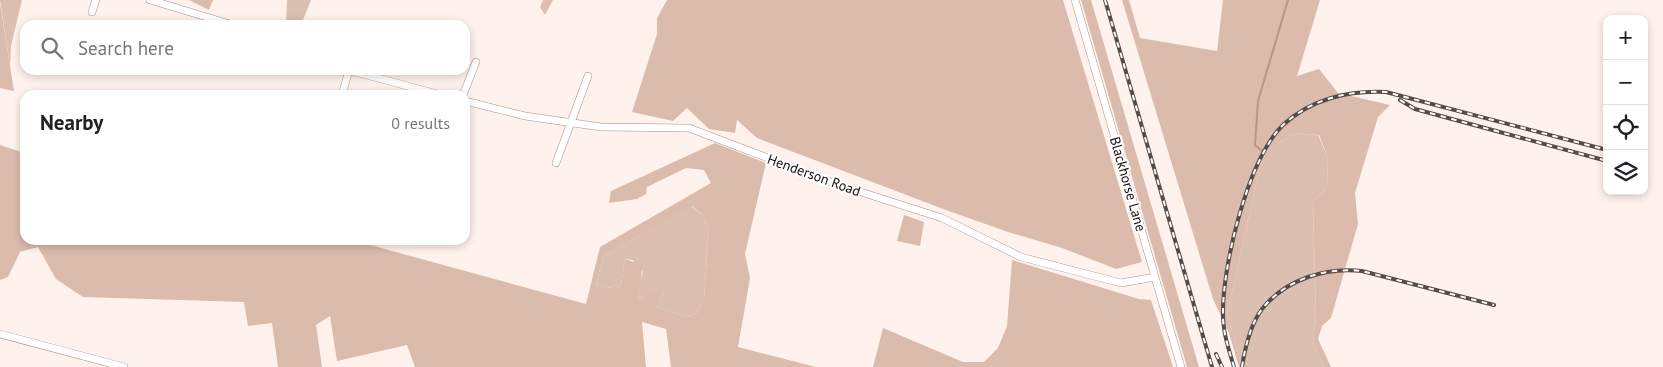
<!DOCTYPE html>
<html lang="en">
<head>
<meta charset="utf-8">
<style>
  body { margin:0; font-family:"PT Sans",sans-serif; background:#f6f6f6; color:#202124 }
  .controls { position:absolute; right:15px; top:15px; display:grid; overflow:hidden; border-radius:10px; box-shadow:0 2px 8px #0003 }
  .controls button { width:45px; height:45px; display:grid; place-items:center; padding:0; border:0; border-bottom:1px solid #e0e0e0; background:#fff; color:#202124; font:25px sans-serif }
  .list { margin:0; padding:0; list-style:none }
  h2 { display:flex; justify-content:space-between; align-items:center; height:65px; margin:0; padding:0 20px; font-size:21px }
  h2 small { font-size:16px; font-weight:400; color:#757577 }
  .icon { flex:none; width:28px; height:28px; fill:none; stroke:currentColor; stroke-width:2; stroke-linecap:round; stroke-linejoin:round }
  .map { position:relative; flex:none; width:1663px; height:367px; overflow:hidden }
  .search { position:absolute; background:#fff; box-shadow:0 2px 8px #0003; left:20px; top:20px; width:450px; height:55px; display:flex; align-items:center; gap:12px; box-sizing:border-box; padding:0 18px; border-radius:15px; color:#757577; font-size:19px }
  .panel { position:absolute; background:#fff; box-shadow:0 2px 8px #0003; left:20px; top:90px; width:450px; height:155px; border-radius:15px }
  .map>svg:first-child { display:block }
  .green { fill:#dbbfb0 }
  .forest { fill:#dabbac; fill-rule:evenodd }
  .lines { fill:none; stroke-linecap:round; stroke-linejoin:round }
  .stream { stroke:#b49788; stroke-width:2 }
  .minor-casing { stroke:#ae9183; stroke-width:8 }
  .minor { stroke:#fff; stroke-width:7 }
  .rail-casing { stroke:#564c47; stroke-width:4 }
  .rail { stroke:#fff; stroke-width:2; stroke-dasharray:5.5; stroke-linecap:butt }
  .labels { text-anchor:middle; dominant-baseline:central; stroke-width:4.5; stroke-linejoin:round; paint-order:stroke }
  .street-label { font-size:14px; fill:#140a06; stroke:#fff }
</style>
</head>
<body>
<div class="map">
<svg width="1663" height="367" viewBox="0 0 1663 367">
  <rect width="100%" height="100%" fill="#fff2ec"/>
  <!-- green -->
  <path class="green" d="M0 0H22L11 46 10 66Z
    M287 0H311L301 25H286Z
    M543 0H553L545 15 540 7Z
    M1294 133 1318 135 1328 158 1327 188 1313 202 1316 316 1313 342 1324 367H1242L1227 314 1263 152Z
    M691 206 702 214 709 228 704 300 697 313 689 317 656 308 662 288 639 300 637 288 643 272 633 260 625 259 621 286 606 288 596 285 603 256Z"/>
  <!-- forest -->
  <path class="forest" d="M189 0H213L209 10Z
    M667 0H1063L1142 262 1116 269 1062 248 1008 232 946 210 757 138 737 120 735 133 709 129 687 108 673 121 632 112 657 34V18Z
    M1081 0H1091L1199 367H1187Z
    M1122 0H1129L1140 38 1217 51 1223 0H1320L1297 76 1319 69 1338 93 1390 105 1378 117 1355 193 1358 224 1331 318 1322 326 1318 339 1331 367H1324L1313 342 1316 316 1313 202 1327 188 1328 158 1319 135 1294 133 1263 152 1227 314 1242 367H1239L1229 333 1213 299Z
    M0 3 14 91 0 88Z
    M715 143 766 163 745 254 750 278 738 347 816 367H671L666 329 642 322 646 367H415L407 345 337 361 330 316 316 325 322 367H278L272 323 248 326 244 302 83 297 56 279 38 247 20 252 8 277 0 280V145L25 153V240H352L586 304 600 247 711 183 704 170 686 168 647 187 646 194 637 199 609 203 611 191ZM692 206 702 214 709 228 704 300 697 313 689 317 656 308 663 287 639 300C636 285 644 278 641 264L625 259 621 286 606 288 596 285 603 256Z
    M904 215 924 222 920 246 897 241Z
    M1012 260 1139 299 1151 300 1173 367H873L883 328 963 362H984L998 348 1007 326Z"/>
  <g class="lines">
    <!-- stream -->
    <path class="stream" d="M1263 152 1255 145 1258 101 1288 0"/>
    <!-- minor casing -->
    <g class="minor-casing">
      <path id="minor" d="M150 0 233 25
        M1075 0 1181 367
        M92 12 96 0
        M348 70 441 95
        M342 95 349 70
        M463 95 476 62
        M465 101 525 116 601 127 689 128 836 184 942 218 1021 257 1121 283 1155 277
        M556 163 588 76
        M0 334 124 367"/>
    </g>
    <!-- minor -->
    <use href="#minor" class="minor"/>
    <!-- rail casing -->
    <g class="rail-casing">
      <path id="rail" d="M1105 0 1212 367
        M1400 100 1415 109 1607 161
        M1216 354 1222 367
        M1234 367C1229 350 1223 333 1223 315 1222 266 1248 159 1283 125 1311 99 1349 90 1386 92L1607 150
        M1242 367C1245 348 1250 325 1262 309 1286 279 1326 267 1362 271L1494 305"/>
    </g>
    <!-- rail -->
    <use href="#rail" class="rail"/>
  </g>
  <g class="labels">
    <!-- street labels -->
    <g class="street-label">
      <text transform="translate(814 175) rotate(20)">Henderson Road</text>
      <text transform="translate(1128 184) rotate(74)">Blackhorse Lane</text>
    </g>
  </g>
</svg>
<div class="controls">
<button>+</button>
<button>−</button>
<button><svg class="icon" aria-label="locate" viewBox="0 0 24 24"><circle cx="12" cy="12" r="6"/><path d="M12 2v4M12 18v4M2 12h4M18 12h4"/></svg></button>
<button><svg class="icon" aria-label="layers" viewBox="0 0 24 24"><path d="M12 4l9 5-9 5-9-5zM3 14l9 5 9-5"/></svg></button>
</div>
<div class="search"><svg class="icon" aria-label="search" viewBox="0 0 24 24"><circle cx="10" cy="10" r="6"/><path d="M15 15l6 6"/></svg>Search here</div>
<section class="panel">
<h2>Nearby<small>0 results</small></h2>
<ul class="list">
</ul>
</section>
</div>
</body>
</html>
